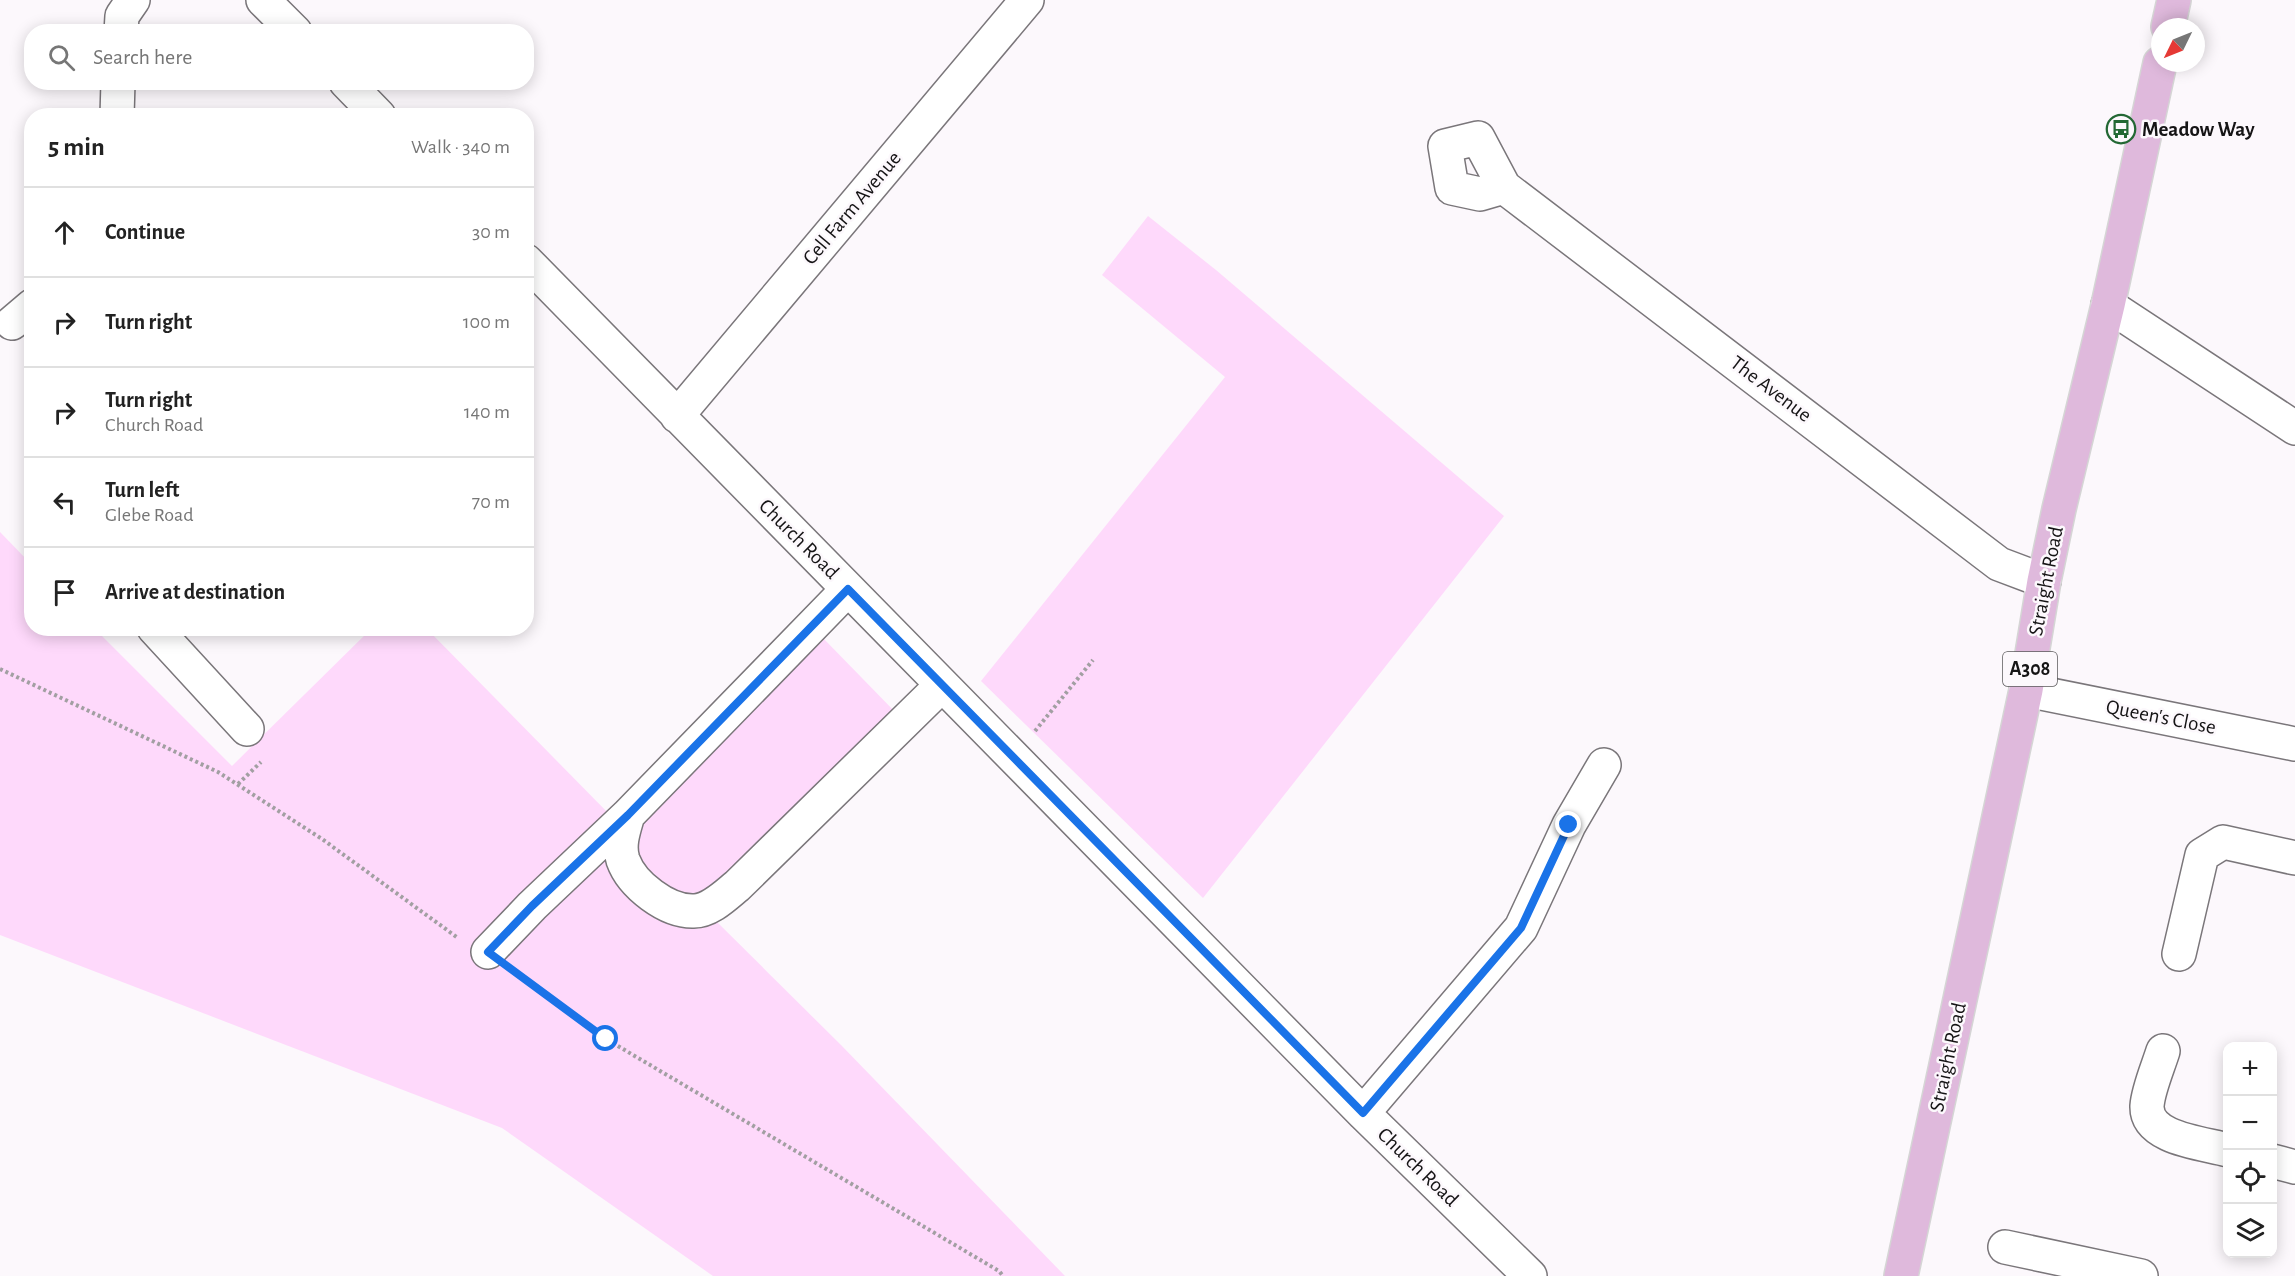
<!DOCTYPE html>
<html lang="en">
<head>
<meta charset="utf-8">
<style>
  body { margin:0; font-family:"Alegreya Sans",sans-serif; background:#f2f2f2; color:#222 }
  .controls { position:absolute; right:18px; bottom:18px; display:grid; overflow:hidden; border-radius:12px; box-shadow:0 3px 15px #0003 }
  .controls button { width:54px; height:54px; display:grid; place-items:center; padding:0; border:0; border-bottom:2px solid #e0e0e0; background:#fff; color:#222; font:30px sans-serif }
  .compass { position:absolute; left:2151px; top:18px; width:54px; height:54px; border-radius:50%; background:#fff; box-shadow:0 3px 15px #0003; rotate:227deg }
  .stop { position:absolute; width:18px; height:18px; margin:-14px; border:4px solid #1a73e8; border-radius:50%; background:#fff }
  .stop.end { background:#1a73e8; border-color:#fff; box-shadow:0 2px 6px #0008 }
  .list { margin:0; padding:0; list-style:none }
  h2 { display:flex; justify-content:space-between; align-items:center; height:78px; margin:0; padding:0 24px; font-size:26px }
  h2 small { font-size:20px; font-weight:400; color:#767676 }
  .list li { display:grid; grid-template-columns:39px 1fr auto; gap:18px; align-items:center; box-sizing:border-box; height:90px; padding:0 24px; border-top:2px solid #e0e0e0 }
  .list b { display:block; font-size:22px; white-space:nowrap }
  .list p { margin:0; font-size:20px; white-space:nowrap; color:#767676 }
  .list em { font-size:20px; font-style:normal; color:#767676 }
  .icon { flex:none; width:33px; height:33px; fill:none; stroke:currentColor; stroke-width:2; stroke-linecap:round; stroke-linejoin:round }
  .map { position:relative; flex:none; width:2295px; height:1276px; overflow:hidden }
  .search { position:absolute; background:#fff; box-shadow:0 3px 15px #0003; left:24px; top:24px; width:510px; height:66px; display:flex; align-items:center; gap:15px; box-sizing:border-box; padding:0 21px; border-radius:24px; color:#767676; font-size:22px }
  .panel { position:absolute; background:#fff; box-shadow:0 3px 15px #0003; left:24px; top:108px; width:510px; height:528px; border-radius:24px }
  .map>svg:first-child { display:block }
  .green { fill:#fed9fb }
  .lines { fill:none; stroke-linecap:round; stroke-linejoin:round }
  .minor-casing { stroke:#7a767a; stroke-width:36 }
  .major-casing { stroke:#d5d5d5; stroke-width:36 }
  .path { stroke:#a29fa2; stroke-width:4; stroke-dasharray:3 3; stroke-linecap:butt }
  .minor { stroke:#fff; stroke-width:33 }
  .major { stroke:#dfb9dc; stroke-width:33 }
  .route { stroke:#1a73e8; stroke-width:8 }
  .labels { text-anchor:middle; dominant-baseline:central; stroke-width:5; stroke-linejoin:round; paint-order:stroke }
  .shield { fill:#fcf8fc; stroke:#5a585a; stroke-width:1.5 }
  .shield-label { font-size:20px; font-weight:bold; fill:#151415 }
  .poi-label { font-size:21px; font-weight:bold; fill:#151415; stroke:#fcf8fc; text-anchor:start }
  .street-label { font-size:21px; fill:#151415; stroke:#fcf8fc }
</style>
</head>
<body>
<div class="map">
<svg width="2295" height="1276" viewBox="0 0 2295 1276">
  <rect width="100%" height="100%" fill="#fcf8fc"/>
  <!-- green -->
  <path class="green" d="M1148 216 1216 270 1504 516 1203 898 981 681 1225 377 1102 275Z
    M0 532 31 564 32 628 95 629 232 766 371 629H427L615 820 647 900 698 929 717 922 841 1045 1065 1276H713L502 1128 0 935Z
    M823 638 900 717 723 894 674 900 630 853 639 818Z"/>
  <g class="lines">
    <!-- minor casing -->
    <g class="minor-casing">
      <path id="minor" d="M263 0 295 32
        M121 32 122 16 133 0
        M346 82 379 116
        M117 116 118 82
        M1504 187 1480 194 1452 188 1445 146 1478 138 1504 187 1999 564 2044 581
        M526 261 1363 1113 1530 1276
        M2108 305 2295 428
        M12 323 32 306
        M677 416 1027 0
        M848 589 628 815C624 829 618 845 623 860 632 885 667 912 694 911 710 911 726 895 737 886L942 685
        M154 628 247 729
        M2026 690 2295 744
        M488 952 532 906 628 815
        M2179 954 2202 855 2223 842 2295 858
        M2163 1051C2158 1067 2148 1090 2147 1106 2146 1139 2203 1143 2228 1150
        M1363 1113 1521 928 1569 825 1604 765
        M2272 1161 2295 1167
        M2005 1247 2141 1276"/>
    </g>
    <!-- major casing -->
    <g class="major-casing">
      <path id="major" d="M2168 27 2174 0
        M1901 1276 2026 690 2044 581 2059 509 2108 305 2160 63"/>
    </g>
    <!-- path -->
    <path class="path" d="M0 669 218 772 322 839 458 938
      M1035 731 1093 660
      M238 784 261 762
      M516 972 606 1039 999 1271 1003 1276"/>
    <!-- minor -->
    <use href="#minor" class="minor"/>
    <!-- major -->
    <use href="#major" class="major"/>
  </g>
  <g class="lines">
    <!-- route -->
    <path class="route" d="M606 1039 488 952 532 906 628 815 848 589 1363 1113 1521 928 1569 825"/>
  </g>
  <!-- icons -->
  <defs>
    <g id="bus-ring" transform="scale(1.5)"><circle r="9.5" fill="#fcf8fc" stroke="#236834" stroke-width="1.5"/><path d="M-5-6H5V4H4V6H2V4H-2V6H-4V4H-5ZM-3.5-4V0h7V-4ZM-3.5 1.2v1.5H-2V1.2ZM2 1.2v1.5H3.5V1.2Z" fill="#236834"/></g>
  </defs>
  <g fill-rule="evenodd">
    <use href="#bus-ring" x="2121" y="129"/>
  </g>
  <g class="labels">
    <!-- shield labels -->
    <rect class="shield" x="2003" y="652" width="54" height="34" rx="4.5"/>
    <g class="shield-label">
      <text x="2030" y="669">A308</text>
    </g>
    <!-- poi labels -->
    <g class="poi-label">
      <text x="2142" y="129">Meadow Way</text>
    </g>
    <!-- street labels -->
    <g class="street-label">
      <text transform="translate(852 208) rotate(-50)">Cell Farm Avenue</text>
      <text transform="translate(1771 389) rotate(37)">The Avenue</text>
      <text transform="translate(799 539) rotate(45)">Church Road</text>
      <text transform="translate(2046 581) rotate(-79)">Straight Road</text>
      <text transform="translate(2161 717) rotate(11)">Queen's Close</text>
      <text transform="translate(1948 1057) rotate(-78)">Straight Road</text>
      <text transform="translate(1418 1167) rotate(44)">Church Road</text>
    </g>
  </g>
</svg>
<div class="controls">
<button>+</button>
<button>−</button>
<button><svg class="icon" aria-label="locate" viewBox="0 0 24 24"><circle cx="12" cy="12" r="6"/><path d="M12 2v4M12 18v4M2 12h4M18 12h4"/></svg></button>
<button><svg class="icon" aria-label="layers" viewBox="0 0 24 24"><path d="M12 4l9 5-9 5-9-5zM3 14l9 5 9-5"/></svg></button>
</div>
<svg class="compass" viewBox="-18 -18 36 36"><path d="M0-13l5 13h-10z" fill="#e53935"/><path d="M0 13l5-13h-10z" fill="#767676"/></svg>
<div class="stop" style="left:606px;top:1039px"></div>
<div class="stop end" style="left:1569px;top:825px"></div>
<div class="search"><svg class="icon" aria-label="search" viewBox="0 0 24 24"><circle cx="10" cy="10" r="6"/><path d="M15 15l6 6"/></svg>Search here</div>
<section class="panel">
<h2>5 min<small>Walk · 340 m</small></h2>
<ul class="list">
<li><svg class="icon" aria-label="ahead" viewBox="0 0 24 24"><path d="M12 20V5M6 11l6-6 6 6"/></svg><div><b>Continue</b></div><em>30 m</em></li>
<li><svg class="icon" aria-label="right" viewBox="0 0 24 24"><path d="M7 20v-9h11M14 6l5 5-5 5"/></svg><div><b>Turn right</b></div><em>100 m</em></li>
<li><svg class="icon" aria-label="right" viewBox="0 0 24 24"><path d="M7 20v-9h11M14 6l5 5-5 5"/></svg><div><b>Turn right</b><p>Church Road</p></div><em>140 m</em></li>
<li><svg class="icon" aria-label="left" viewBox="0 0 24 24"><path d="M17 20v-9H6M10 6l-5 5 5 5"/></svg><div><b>Turn left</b><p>Glebe Road</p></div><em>70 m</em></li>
<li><svg class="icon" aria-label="arrive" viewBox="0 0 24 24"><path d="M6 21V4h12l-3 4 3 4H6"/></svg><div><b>Arrive at destination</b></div></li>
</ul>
</section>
</div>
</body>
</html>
